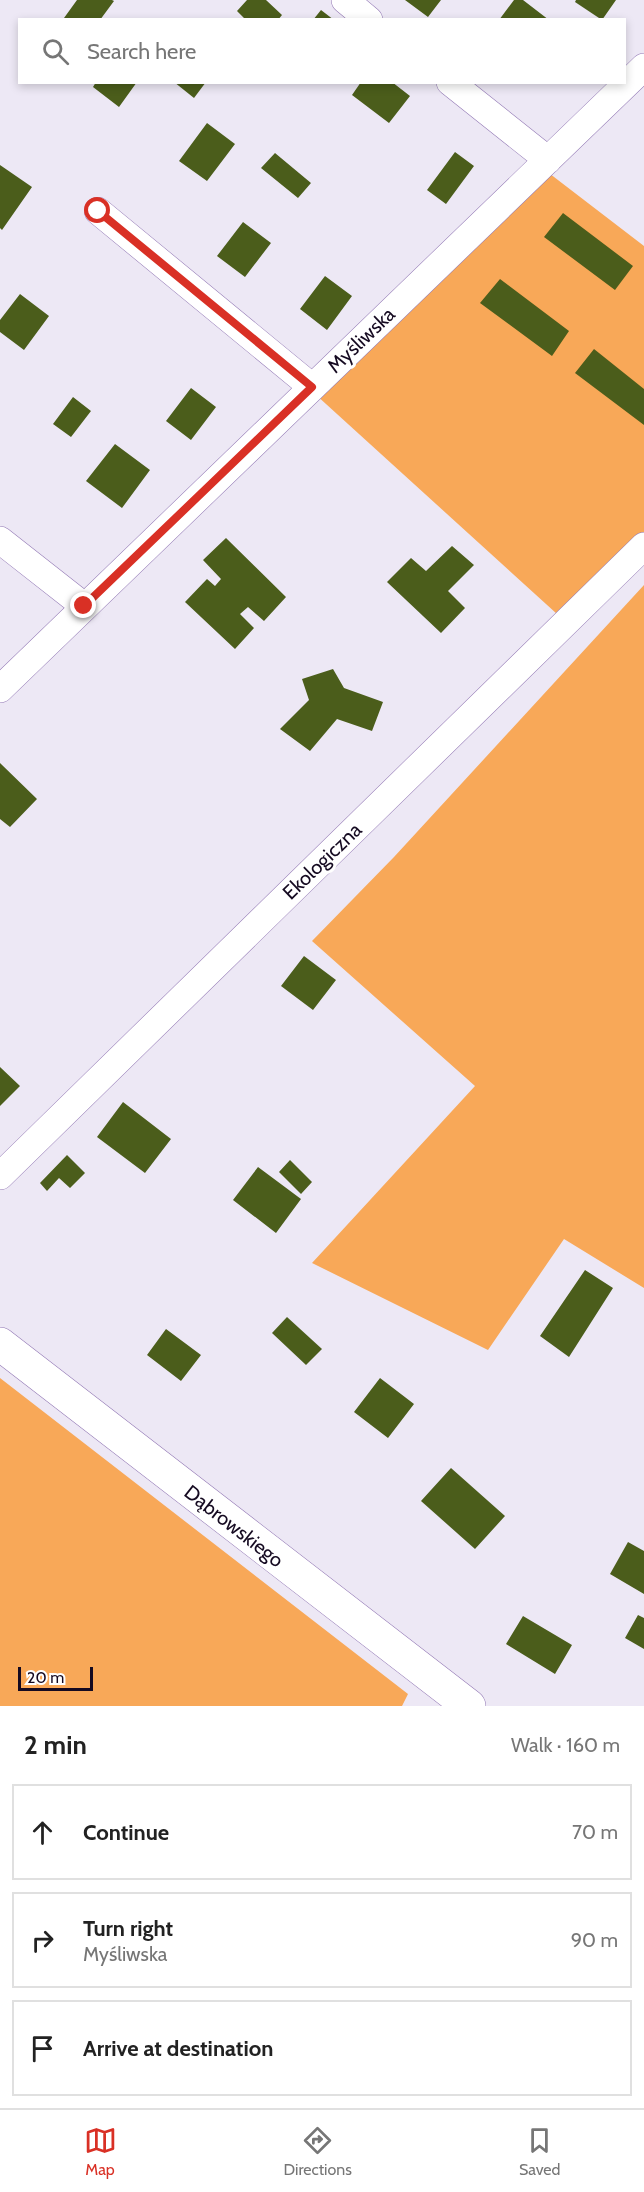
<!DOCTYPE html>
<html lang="en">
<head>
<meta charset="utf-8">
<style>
  body { margin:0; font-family:Cabin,sans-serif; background:#f2f2f2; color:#222 }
  .scale { position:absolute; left:18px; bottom:15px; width:75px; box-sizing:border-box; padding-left:6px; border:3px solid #150a21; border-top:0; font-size:16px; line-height:21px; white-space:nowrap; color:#150a21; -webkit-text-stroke:4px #fff; paint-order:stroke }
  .stop { position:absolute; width:18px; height:18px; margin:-14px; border:4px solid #d93025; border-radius:50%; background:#fff }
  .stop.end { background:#d93025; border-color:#fff; box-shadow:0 2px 6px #0008 }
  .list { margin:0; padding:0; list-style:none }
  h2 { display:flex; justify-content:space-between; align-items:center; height:78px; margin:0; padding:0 24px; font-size:26px }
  h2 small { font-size:20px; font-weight:400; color:#767676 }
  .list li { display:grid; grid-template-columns:39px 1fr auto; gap:18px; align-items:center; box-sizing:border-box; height:96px; margin:0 12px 12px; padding:0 12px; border:2px solid #e0e0e0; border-radius:0px }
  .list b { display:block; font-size:22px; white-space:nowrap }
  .list p { margin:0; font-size:20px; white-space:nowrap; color:#767676 }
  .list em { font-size:20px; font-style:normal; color:#767676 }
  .icon { flex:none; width:33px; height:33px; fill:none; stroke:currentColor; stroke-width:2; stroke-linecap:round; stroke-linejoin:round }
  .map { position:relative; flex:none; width:644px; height:1706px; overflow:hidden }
  .search { position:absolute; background:#fff; box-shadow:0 3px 9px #0003; left:18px; right:18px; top:18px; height:66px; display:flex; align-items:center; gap:15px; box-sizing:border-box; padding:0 21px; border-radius:0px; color:#767676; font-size:22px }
  .sheet { height:402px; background:#fff }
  nav { display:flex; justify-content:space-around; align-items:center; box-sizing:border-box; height:84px; border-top:2px solid #e0e0e0; background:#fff; font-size:16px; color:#767676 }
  nav a { display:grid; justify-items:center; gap:3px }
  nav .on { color:#d93025 }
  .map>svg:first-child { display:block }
  .forest { fill:#f8a858 }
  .building { fill:#4b5d1b }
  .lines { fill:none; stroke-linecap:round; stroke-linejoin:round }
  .minor-casing { stroke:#9379b5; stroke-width:28 }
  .tertiary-casing { stroke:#9379b5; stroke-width:34 }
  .minor { stroke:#fff; stroke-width:27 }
  .tertiary { stroke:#fff; stroke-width:33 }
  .route { stroke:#d93025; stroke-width:8 }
  .labels { text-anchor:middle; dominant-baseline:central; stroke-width:6; stroke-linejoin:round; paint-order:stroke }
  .street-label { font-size:20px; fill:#150a21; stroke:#fff }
</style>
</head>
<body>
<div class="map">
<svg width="644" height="1706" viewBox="0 0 644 1706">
  <rect width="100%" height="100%" fill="#ede8f5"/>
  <!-- forest -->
  <path class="forest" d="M541 167 644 246V535L557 614 315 394Z
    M644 585V1288L564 1239 488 1350 312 1263 475 1086 312 941 394 857Z
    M0 1378 408 1694 402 1706H0Z"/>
  <!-- building -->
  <path class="building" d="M77 0H112L114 1 100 20H65L64 18Z
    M247 0H266L282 15 278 20H246L237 11Z
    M405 0H441L428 17Z
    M514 0H523L549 20H499Z
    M576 0H616L602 20 575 2Z
    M321 10 334 20H313Z
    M96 82H137L119 107 93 87Z
    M174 82H206L194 98Z
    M361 82H392L410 96 389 123 352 95Z
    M207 123 235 144 207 181 179 161Z
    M455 152 474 166 446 204 427 190Z
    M275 153 311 183 298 198 261 168Z
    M0 165 32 187 2 230 0 228Z
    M563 213 633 266 615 290 544 237Z
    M243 222 271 243 245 277 217 256Z
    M325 276 352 296 327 330 300 309Z
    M500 279 569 331 552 356 480 303Z
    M20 294 49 316 24 350 0 332V320Z
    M594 349 644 389V425L575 373Z
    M191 388 216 407 191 440 166 421Z
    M73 397 91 411 71 437 53 424Z
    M115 444 150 470 122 508 86 481Z
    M226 538 286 597 264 621 248 607 240 614 254 628 235 649 185 602 207 579 215 586 221 579 203 560Z
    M452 546 474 565 448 591 465 608 441 633 387 582 411 558 426 571Z
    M333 669 344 688 383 702 372 731 337 719 310 751 280 729 309 700 302 679Z
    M0 763 37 799 10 827 0 819Z
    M304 956 336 980 313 1010 281 986Z
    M0 1067 20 1086 0 1106Z
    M123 1102 171 1139 145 1173 97 1137Z
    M67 1155 85 1173 70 1188 59 1178 47 1191 40 1183Z
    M290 1160 312 1182 301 1194 279 1172Z
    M258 1167 301 1199 276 1233 233 1200Z
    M585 1270 613 1288 569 1357 540 1336Z
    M287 1317 322 1349 306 1365 272 1333Z
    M166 1329 201 1355 181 1381 147 1355Z
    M380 1378 414 1404 388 1438 354 1412Z
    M451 1468 505 1516 475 1549 421 1501Z
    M628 1542 644 1551V1594L610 1574Z
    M638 1615 644 1618V1649L625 1638Z
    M523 1616 572 1645 555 1674 506 1644Z"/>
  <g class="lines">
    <!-- minor casing -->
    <g class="minor-casing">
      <path id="minor" d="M345 0 369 20
        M450 82 548 160
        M98 211 312 387
        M0 540 84 606
        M0 689 644 67
        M0 1176 644 546"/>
    </g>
    <!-- tertiary casing -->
    <g class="tertiary-casing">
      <path id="tertiary" d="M0 1344 469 1706"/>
    </g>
    <!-- minor -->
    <use href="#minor" class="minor"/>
    <!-- tertiary -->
    <use href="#tertiary" class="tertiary"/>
  </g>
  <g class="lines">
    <!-- route -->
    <path class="route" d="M84 606 312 387 98 211"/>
  </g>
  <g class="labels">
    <!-- street labels -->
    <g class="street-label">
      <text transform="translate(361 340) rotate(-44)">Myśliwska</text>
      <text transform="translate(322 861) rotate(-44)">Ekologiczna</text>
      <text transform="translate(234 1526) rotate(38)">Dąbrowskiego</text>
    </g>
  </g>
</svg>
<div class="scale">20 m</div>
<div class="stop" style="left:98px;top:211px"></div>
<div class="stop end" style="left:84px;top:606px"></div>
<div class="search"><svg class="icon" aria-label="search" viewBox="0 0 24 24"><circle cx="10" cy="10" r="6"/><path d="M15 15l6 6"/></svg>Search here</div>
</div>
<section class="sheet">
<h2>2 min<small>Walk · 160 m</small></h2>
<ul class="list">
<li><svg class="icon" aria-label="ahead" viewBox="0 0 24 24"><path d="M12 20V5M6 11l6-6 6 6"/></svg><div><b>Continue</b></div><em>70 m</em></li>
<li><svg class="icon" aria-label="right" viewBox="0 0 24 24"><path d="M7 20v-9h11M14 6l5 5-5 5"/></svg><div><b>Turn right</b><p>Myśliwska</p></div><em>90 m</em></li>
<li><svg class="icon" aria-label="arrive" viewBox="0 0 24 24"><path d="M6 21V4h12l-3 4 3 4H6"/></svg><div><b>Arrive at destination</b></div></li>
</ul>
</section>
<nav>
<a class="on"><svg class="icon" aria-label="map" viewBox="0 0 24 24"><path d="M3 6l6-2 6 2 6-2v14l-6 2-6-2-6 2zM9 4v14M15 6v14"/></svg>Map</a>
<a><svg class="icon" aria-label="directions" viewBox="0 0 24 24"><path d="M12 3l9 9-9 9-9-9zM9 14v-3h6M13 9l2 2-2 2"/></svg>Directions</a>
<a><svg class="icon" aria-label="saved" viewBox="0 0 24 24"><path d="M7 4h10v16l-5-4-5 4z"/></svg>Saved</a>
</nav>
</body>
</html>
